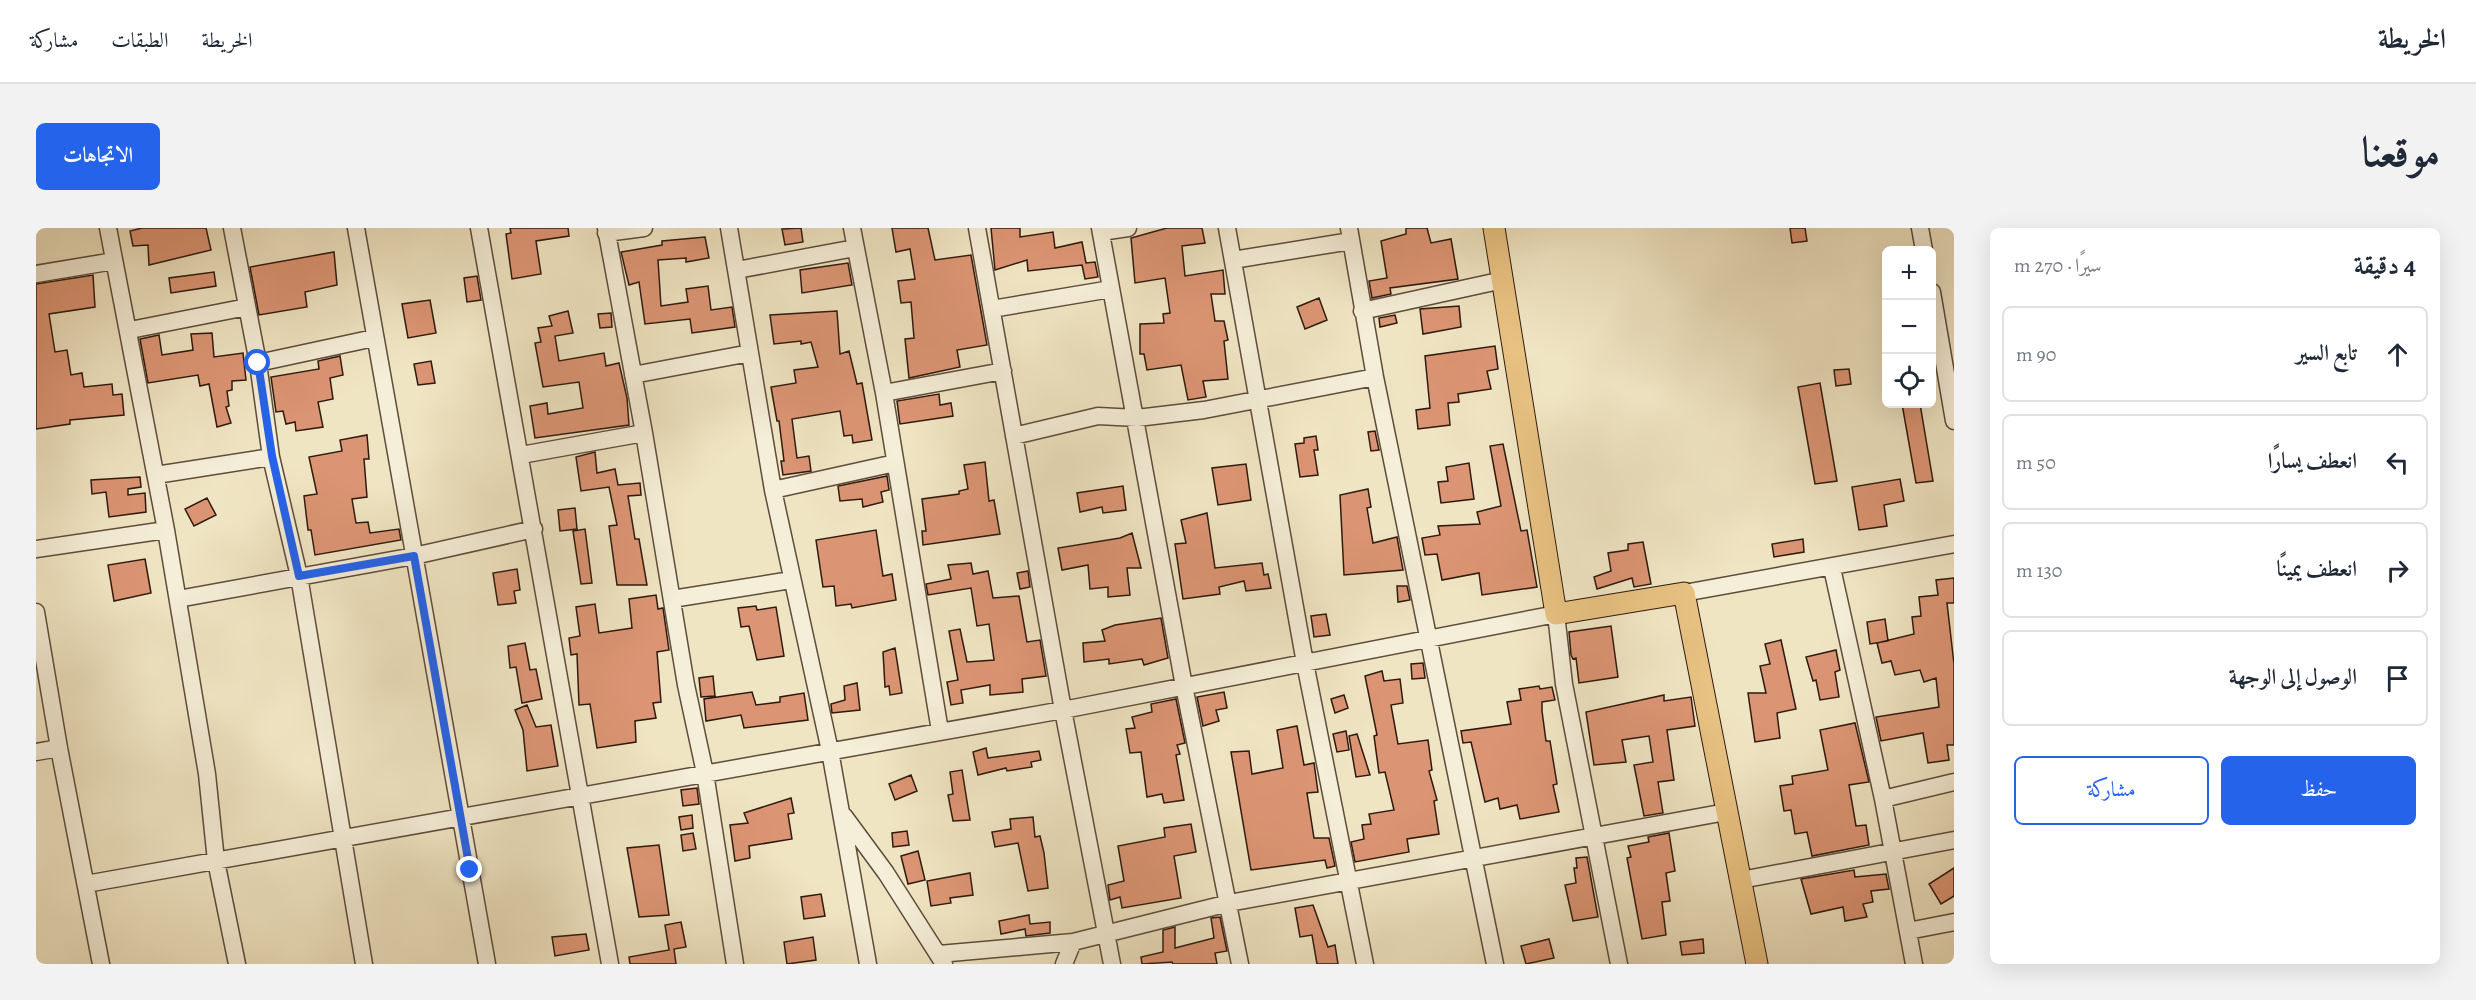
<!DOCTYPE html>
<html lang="ar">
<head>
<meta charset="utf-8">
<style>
  body { margin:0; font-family:Alegreya,Amiri,serif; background:#f2f2f3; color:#1f2937; direction:rtl }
  .controls { position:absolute; right:18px; top:18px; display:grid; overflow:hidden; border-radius:9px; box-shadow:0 6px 24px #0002 }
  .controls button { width:54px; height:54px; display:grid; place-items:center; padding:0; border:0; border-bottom:2px solid #e0e1e3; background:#fff; color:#1f2937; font:30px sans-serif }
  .stop { position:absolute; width:18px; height:18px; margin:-14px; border:4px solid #2563eb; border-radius:50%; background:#fff }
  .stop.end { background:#2563eb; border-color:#fff; box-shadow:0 2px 6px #0008 }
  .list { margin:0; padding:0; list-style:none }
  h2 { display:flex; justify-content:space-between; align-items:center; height:78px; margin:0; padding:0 24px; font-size:26px }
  h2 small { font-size:20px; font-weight:400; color:#747a83 }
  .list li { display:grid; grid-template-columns:39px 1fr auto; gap:18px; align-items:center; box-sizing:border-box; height:96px; margin:0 12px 12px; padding:0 12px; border:2px solid #e0e1e3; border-radius:9px }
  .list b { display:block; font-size:22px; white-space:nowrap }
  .list em { font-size:20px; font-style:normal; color:#747a83 }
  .actions { display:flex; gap:12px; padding:18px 24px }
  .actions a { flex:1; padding:14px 0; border:2px solid #2563eb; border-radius:9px; text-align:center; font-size:21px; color:#2563eb }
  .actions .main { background:#2563eb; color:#fff }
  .icon { flex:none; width:33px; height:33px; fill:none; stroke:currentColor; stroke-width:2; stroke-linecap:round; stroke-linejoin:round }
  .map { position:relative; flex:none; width:1918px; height:736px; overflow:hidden; direction:ltr; border-radius:9px }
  header { display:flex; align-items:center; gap:36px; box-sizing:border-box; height:84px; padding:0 30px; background:#fff; border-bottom:2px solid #e0e1e3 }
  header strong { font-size:28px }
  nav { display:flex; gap:33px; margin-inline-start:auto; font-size:21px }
  .intro { display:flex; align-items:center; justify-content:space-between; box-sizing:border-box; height:144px; padding:0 36px }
  h1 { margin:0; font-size:42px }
  .button { padding:15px 27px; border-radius:9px; background:#2563eb; color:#fff; font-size:21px; font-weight:700 }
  main { display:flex; gap:36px; padding:0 36px }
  aside { flex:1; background:#fff; border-radius:9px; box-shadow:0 6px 24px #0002 }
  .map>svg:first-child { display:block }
  .building { fill:#dc9574; stroke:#2e190e; stroke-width:1.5 }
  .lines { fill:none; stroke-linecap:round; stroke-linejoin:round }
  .minor-casing { stroke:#5e4c3b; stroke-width:19 }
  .major-casing { stroke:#2e190e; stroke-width:23 }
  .minor { stroke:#f5eed8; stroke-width:16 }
  .major { stroke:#e8c282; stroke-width:21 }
  .route { stroke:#2563eb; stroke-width:8 }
</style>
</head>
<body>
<header>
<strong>الخريطة</strong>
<nav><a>الخريطة</a><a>الطبقات</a><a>مشاركة</a></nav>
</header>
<div class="intro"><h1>موقعنا</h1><a class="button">الاتجاهات</a></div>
<main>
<aside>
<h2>4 دقيقة<small>سيرًا · 270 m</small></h2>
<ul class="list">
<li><svg class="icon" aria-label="ahead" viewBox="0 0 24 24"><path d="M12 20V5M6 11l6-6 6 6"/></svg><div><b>تابع السير</b></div><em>90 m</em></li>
<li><svg class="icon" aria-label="left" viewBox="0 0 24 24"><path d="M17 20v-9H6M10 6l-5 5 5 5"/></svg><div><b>انعطف يسارًا</b></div><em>50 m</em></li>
<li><svg class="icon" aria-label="right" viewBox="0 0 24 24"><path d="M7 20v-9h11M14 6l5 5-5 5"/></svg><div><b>انعطف يمينًا</b></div><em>130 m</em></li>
<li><svg class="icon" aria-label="arrive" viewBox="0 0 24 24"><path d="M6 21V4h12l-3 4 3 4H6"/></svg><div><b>الوصول إلى الوجهة</b></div></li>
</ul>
<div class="actions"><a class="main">حفظ</a><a>مشاركة</a></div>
</aside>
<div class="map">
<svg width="1918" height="736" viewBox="0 0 1918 736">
  <rect width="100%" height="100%" fill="#f0e5c3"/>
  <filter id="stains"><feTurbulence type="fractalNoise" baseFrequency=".00333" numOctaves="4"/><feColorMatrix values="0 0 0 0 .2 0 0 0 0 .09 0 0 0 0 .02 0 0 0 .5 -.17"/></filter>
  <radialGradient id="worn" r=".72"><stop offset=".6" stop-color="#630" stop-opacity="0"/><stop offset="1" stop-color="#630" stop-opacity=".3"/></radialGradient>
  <!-- building -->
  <path class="building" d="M106 0H170L175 22 113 37 112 17 97 18 94 3Z
    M474 0H532L533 8 500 13 505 46 476 51 470 6 475 5Z
    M765 0 767 14 749 17 746 1Z
    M856 0H892L899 32 935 27 951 117 921 122 924 139 873 150 869 111 878 110 875 74 865 75 862 53 879 51 874 21 860 24Z
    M955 0H984V9L1017 4 1019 20 1046 14 1050 35 1059 34 1062 49 1049 51 1046 37 992 43 991 32 959 42Z
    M1131 0H1166L1169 15 1146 18 1149 48 1187 42 1189 66H1175L1179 93H1188L1192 112 1188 113 1192 151 1167 153 1170 169 1152 172 1145 137 1111 142 1108 126H1104V96L1128 95 1127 86 1134 85 1129 50 1099 55 1095 10Z
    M1370 0H1391L1395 15 1415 11 1422 51 1354 60 1355 66 1336 70 1333 53 1351 50 1345 13 1370 6Z
    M1754 0H1769L1771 13 1756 15Z
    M669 9 673 30 650 34V30L622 32 625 78 652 74 650 61 672 58 675 82 696 79 699 99 656 105 654 91 609 96 603 54 593 57 585 24 626 17V13Z
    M298 24 301 57 269 64 271 79 223 87 214 39Z
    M812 35 816 57 766 65 764 42Z
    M178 44 180 58 135 65 133 50Z
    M57 47 59 79 13 86 19 124 31 122 35 147 46 145 48 159 76 156 77 167 86 166 88 187 34 192V196L0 201V56Z
    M441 48 445 72 431 74 428 50Z
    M1283 70 1291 92 1269 101 1261 79Z
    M394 72 400 105 372 110 366 76Z
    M1423 78 1425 99 1387 106 1384 81Z
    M532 83 537 105 519 108 523 133 568 125 570 138 583 135 591 170 593 197 499 210 494 178 511 175 512 186 547 180 543 154 507 159 499 115 505 114 502 100 516 98 513 88Z
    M801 83 804 126 813 123 821 156 826 155 836 212 817 215 816 207 808 208 804 183 756 191 761 230 773 228 775 243 747 247 745 233H748L743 193H741L735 159 760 155 758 142 782 139 775 114 765 116V113L738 116 734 87Z
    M575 85 576 99 564 100 562 86Z
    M1359 87 1361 95 1344 99 1343 90Z
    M176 105 178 129 207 125 210 152 196 153V162L191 163 193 178 190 179 195 195 181 199 173 156 164 158 162 147 112 155 104 111 123 107 126 127 157 122 155 106Z
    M1459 118 1462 141 1451 143 1455 161 1422 166 1423 174 1412 175 1414 197 1382 201 1380 182 1394 180 1389 128Z
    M304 128 307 147 294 150 297 171 282 174 287 199 260 203 259 194 250 196 247 183 240 184 235 149 283 141 282 133Z
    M395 133 399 155 382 157 378 136Z
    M1813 141 1815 156 1800 158 1798 142Z
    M1784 155 1801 253 1779 256 1762 159Z
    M903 166 904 177 915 175 917 188 864 196 861 173Z
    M1866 176H1884L1897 253 1880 255Z
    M1339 203 1343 222 1335 223 1332 204Z
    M331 207 333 231H328L331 269 316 271 320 295 332 294 334 305 363 301 365 312 279 327 275 302H272L268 268 281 266 273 229 306 223 304 212Z
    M1280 208 1282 222H1278L1282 247 1264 249 1259 216 1268 215V210Z
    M1467 216 1485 303 1491 302 1501 359 1446 367 1443 345 1406 352 1401 326 1389 327 1386 310 1404 307 1402 298 1444 296 1441 284 1465 278 1454 218Z
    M559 224 561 245 579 241 582 257 604 255 605 267 592 268 599 311H603L611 357H581L573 298 581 297 573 259 545 263 540 229Z
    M949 234 953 273 958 272 964 306 887 317 886 303H890L886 271 923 266V263L932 261 928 237Z
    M1433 235 1438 271 1405 275 1402 254 1412 253 1410 239Z
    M1210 236 1215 272 1182 277 1176 240Z
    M851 248 853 262 845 264 847 274 827 279 826 271 804 273 802 258Z
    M104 249 105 259 92 261V267L109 265 110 284 73 289 70 264 56 266 55 252Z
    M1864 251 1868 273 1848 277 1851 298 1823 302 1816 259Z
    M1087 258 1090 282 1067 285 1066 279 1044 284 1041 265Z
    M1332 261 1335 279 1331 280 1337 315 1361 309 1367 342 1308 347 1304 267Z
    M171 270 180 287 158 298 149 281Z
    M539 280 541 301 524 303 522 282Z
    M1171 285 1179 340 1226 335 1228 347 1232 346 1235 360 1210 363 1208 353 1183 359 1184 366 1147 371 1139 316 1150 315 1145 292Z
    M549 301 556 355 545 356 537 303Z
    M840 302 847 348 856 346 860 372 816 380 815 376 800 378 798 358 787 359 780 312Z
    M1096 305 1105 340H1091L1094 367 1072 369V359L1054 361 1052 337 1026 342 1022 320 1084 310Z
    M1767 311 1768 324 1738 329 1736 316Z
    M1607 314 1615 356 1598 359 1596 350 1561 361 1558 349 1575 343 1572 325 1592 322V316Z
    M109 331 115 365 78 373 72 337Z
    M935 335 937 346 952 343 957 370 983 368 991 414 1004 412 1010 448 986 451 987 464 954 467V457L925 462 927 475 915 477 911 454 922 452 913 403 924 401 931 434 958 432 953 396 941 398 935 360 892 367 890 356 915 351 912 337Z
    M481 341 484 362 478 363 480 375 462 377 457 345Z
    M992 343 994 359 984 361 981 345Z
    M1918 350V375H1911L1918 436V517H1911L1913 532 1892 535 1887 505 1845 513 1840 489 1903 479 1900 450 1888 454 1884 442 1859 447 1855 433 1846 435 1841 415 1878 406 1876 389 1885 388 1883 369 1902 367 1900 352Z
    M1361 358H1371L1374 372 1362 374Z
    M620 367 622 381 627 380 633 422 621 424 625 474 617 475 620 490 599 493 600 514 561 520 554 476 543 477 541 426 535 427 533 410 544 408 540 379 559 376 563 405 596 400 593 371Z
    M720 378 721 382 740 379 748 428 721 432 713 398 705 399 702 380Z
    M1290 386 1294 407 1278 409 1275 388Z
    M1125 390 1132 430 1108 437 1106 431 1073 436V431L1048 434 1047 415 1069 413 1066 402 1079 397Z
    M1849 391 1852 413 1834 416 1831 394Z
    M1575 398 1582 449 1543 455 1540 430 1537 431 1535 427 1533 404Z
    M1745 412 1760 481 1741 485 1744 510 1719 514 1712 465H1730L1724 438 1734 436 1729 416Z
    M489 415 494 442 500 441 506 471 486 475 480 439 474 440 472 418Z
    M859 420 866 465 854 467 853 458 849 459 847 424Z
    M1800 422 1804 442 1799 444 1803 469 1784 472 1780 452 1777 453 1770 429Z
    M1387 435 1389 450 1376 451 1375 436Z
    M1346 443 1348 453 1364 451 1367 475 1355 477 1362 516 1392 512 1396 542 1393 543 1401 572 1398 573 1403 606 1371 611 1373 624 1319 634 1315 614 1328 611 1326 597 1335 596 1333 586 1358 582 1349 544 1343 545 1338 508 1341 507 1329 448Z
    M677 448 679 468 665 469 663 450Z
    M821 455 824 482 796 485 795 476 809 472 808 458Z
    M1503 458 1504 461 1516 459 1519 472 1506 474V483L1510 513H1514L1521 556 1517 557 1523 584 1484 591 1481 577 1464 581 1462 570 1449 574 1435 514 1427 515 1425 503 1475 496 1471 474 1485 472 1483 461Z
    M716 464 720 477 744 474V469L768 465 772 492 708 500 705 487 670 493 668 471Z
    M1188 464 1191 480 1180 482 1183 493 1167 498 1161 469Z
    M1308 467 1312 480 1299 485 1295 471Z
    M1628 467V473L1655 469 1659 498 1631 502 1638 552 1622 554 1627 585 1608 588 1598 537 1617 534 1613 508 1586 512 1590 534 1558 537 1550 484Z
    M1140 471 1149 515 1141 517 1144 526 1140 527 1148 572 1128 575 1126 566 1111 569 1105 524 1094 525 1090 501 1099 500 1096 489 1116 484 1115 476Z
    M491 477 500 499 515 497 522 538 491 543 487 502 479 482Z
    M1819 495 1833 554 1813 557 1820 598 1830 597 1833 617 1776 628 1771 604 1759 606 1755 582 1748 583 1744 558 1757 556 1756 548 1792 542 1784 502Z
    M1261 498 1268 537 1278 535 1282 564 1271 565 1278 610H1293L1299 638 1291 640 1289 632 1215 642 1195 524 1213 523 1216 546 1247 540 1241 502Z
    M1310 503 1313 522 1301 524 1297 506Z
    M1321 506 1334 547 1320 549 1313 508Z
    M950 520 952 530 1003 523 1005 532 995 534 996 539 971 543 970 540 942 547 937 524Z
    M926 542 934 592 917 593 912 567 917 566 914 544Z
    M875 547 881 563 859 572 853 556Z
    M661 560 663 576 647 578 645 562Z
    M755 570 758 585 752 586 756 611 713 618 714 630 699 633 694 597 712 595 708 585Z
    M656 587 657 600 645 602 643 589Z
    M997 589 999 609 1004 608 1008 625 1012 660 992 663 982 615 959 619 956 604 975 601 974 591Z
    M1155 596 1160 624 1138 628 1145 670 1086 680 1084 669 1074 672 1072 657 1088 653 1082 618 1129 609 1128 600Z
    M871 603 873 617 857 619 856 605Z
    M657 605 660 621 647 623 645 607Z
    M1633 605 1639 643 1630 645 1634 673 1626 674 1630 707 1606 711 1591 630 1595 629 1592 618 1613 614 1612 609Z
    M623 617 633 687 603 689 591 620Z
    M882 623 889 652 872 656 865 628Z
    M1551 629 1562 689 1537 693 1529 657 1540 655 1538 640H1541L1540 630Z
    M1918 640V668L1905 676 1893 656Z
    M1818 642 1819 649 1850 646 1853 661 1835 663 1837 674 1827 676 1831 689 1809 693 1807 679 1775 686 1765 651Z
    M934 645 937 667 914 670 915 675 895 678 891 653Z
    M785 666 789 688 768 691 765 669Z
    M1277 677 1292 719 1299 717 1302 736H1281L1276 707 1264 709 1259 680Z
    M993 687 994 696 1014 694V705L990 708 989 701 965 706 963 693Z
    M1184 689 1191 723 1179 725 1181 736H1137L1136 734 1106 736 1105 729 1127 724V702L1139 699V720L1178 710 1175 690Z
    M645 694 650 719 638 721 640 736H594L593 729 633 722 629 697Z
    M550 706 553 722 519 728 516 709Z
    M777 709 780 732 751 736 748 714Z
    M1513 711 1518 730 1490 736 1485 718Z
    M1667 711 1668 725 1646 727 1644 714Z"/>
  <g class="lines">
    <!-- minor casing -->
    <g class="minor-casing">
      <path id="minor" d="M72 0 130 302 171 546 180 633 201 736
        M196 0 222 135 235 229 263 348 328 736
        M320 0 451 736
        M443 0 574 736
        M570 0 608 205 650 457 669 545 699 736
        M693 0 737 262 794 523 832 736
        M816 0 848 165 904 503
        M941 0 1027 482 1076 736
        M1064 0 1148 458 1204 736
        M1191 0 1269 435 1329 736
        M1313 0 1339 149 1459 736
        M1884 0 1888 22
        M1065 4 1092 0
        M570 5 608 0
        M1197 32 1315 13
        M701 42 819 20
        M0 46 78 33
        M1896 64 1918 193
        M956 81 1075 61
        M1326 83 1467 52
        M94 102 211 79
        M222 135 338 110
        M597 147 714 125
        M848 165 967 143
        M978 208 1062 188 1101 190 1168 182 1339 149
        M485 227 608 205
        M120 247 235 229
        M737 262 859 235
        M0 321 130 302
        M1796 340 1847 571 1878 736
        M1648 365 1918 316
        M142 371 378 328 498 301
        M636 371 755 352
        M0 384 23 520 65 736
        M0 524 23 520
        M1847 571 1918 554
        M808 588 850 645 908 736
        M1705 652 1918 612
        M50 656 1027 482 1520 386 1528 456 1583 736
        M1872 703 1918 694
        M903 726 1037 714
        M1028 736 1037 714 1193 675 1690 584"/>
    </g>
    <!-- major casing -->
    <g class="major-casing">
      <path id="major" d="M1458 0 1520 386 1648 365 1721 736"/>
    </g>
    <!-- minor -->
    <use href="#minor" class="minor"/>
    <!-- major -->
    <use href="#major" class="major"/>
  </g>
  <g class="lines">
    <!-- route -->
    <path class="route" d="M222 135 236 228 263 348 378 328 434 642"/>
  </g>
  <rect width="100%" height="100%" filter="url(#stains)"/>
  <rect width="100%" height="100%" fill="url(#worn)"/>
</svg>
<div class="controls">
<button>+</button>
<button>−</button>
<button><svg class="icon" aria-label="locate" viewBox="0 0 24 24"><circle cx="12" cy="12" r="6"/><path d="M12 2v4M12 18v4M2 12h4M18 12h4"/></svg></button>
</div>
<div class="stop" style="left:222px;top:135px"></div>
<div class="stop end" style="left:434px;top:642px"></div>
</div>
</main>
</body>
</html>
